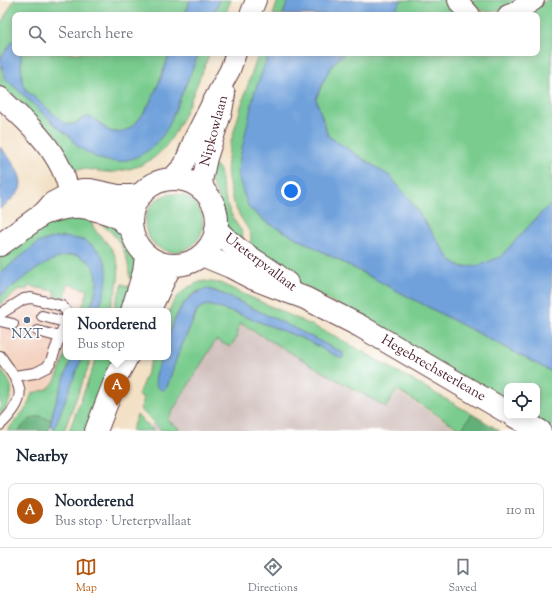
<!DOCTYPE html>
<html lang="en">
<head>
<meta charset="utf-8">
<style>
  body { margin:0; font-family:"Sorts Mill Goudy",serif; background:#f6f6f7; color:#1f2937 }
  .controls { position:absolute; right:12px; bottom:12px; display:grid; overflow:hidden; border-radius:8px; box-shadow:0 2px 10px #0003 }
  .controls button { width:36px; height:36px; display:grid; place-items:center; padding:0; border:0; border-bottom:1px solid #e0e1e3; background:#fff; color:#1f2937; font:20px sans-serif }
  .you { position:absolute; left:291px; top:191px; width:14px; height:14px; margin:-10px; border:3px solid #fff; border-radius:50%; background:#1a73e8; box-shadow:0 0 0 6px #1a73e833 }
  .badge { display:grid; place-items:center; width:26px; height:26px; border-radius:50%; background:#b45309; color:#fff; font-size:13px; font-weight:700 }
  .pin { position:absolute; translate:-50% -33px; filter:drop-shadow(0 1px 2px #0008) }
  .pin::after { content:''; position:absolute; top:21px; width:14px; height:12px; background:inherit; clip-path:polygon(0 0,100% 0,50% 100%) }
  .popup { position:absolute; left:63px; top:308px; width:108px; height:52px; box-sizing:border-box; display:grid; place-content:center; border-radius:8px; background:#fff; filter:drop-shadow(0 1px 3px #0005); font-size:13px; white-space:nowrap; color:#747a83 }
  .popup b { font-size:15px; color:#1f2937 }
  .popup::after { content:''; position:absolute; left:50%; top:100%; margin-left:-8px; border:8px solid transparent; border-top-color:#fff }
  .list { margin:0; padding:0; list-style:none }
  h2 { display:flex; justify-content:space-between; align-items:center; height:52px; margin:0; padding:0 16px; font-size:17px }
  h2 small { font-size:13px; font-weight:400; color:#747a83 }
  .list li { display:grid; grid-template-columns:26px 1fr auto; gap:12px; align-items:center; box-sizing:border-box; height:56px; margin:0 8px 8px; padding:0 8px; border:1px solid #e0e1e3; border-radius:8px }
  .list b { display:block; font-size:15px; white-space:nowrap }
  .list p { margin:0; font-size:13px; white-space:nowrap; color:#747a83 }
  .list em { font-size:13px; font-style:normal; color:#747a83 }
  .icon { flex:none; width:22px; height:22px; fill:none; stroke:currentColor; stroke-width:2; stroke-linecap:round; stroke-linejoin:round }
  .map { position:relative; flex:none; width:552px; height:431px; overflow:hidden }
  .search { position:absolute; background:#fff; box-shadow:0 2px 10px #0003; left:12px; right:12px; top:12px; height:44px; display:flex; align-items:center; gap:10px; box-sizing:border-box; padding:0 14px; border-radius:8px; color:#747a83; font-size:15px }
  .sheet { height:116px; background:#fff }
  nav { display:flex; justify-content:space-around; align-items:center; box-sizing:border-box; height:56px; border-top:1px solid #e0e1e3; background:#fff; font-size:11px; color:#747a83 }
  nav a { display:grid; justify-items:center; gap:2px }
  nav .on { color:#b45309 }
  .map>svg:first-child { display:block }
  .built { fill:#f4d3c1 }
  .industrial { fill:#d0c0bc }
  .green { fill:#79cc8e; stroke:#62765c }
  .forest { fill:#62b079; stroke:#566852 }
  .water { fill:#70a1db; stroke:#5d6083 }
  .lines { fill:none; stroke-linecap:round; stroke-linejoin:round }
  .service-casing { stroke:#633c42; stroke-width:12 }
  .minor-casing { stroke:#633c42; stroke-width:22 }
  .tertiary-casing { stroke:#633c42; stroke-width:24 }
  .service { stroke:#fff; stroke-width:10 }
  .minor { stroke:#fff; stroke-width:20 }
  .tertiary { stroke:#fff; stroke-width:22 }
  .service-dot { fill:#5c6f8a; stroke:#fff; stroke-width:1.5 }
  .labels { text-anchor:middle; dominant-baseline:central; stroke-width:3; stroke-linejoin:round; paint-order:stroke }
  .street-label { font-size:14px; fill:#4a1f2b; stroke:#fff }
  .service-label { font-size:14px; fill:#4e5e75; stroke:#fff }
</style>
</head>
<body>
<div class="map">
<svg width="552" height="431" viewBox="0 0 552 431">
  <rect width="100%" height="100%" fill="#fff"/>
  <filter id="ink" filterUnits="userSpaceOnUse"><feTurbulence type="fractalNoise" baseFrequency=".025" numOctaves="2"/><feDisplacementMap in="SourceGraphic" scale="8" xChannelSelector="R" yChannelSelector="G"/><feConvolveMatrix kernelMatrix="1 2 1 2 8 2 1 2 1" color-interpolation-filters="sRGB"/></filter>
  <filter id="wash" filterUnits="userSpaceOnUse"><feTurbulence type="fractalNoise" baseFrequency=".012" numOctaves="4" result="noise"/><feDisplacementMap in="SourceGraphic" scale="16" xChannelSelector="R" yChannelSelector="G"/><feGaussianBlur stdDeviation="0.9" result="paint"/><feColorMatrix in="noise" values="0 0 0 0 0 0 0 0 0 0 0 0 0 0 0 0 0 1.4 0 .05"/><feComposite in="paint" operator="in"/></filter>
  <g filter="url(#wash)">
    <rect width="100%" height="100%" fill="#f3e1c6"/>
    <!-- built -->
    <path class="built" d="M68 284 88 290 81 311H66V352L55 381 51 386 47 389 38 392 32 393V389L0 344V305L20 289 28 286 55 291 65 298Z"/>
    <!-- industrial -->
    <path class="industrial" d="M195 299 356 366 460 431H149Z"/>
    <!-- green -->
    <path class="green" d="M14 0H190L185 15H15V41L12 43 2 56 0 62 6 79 61 130 71 137 75 143 97 158 108 161 168 127 199 53H210C203 70 196 87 189 104 173 139 161 165 119 171 115 172 111 173 107 172 99 172 91 169 83 169 79 169 74 170 70 171L0 88V25Z
      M219 0H231L225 15H214Z
      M278 0H288L283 15H273Z
      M401 0H452L461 15H390L400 3Z
      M470 0H520C502 10 485 21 470 0Z
      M546 0H552V204L544 210 500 257 478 266 461 267 450 259 410 200 391 177 328 136 316 99C323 82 329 64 345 53H537V15H526Z
      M21 53H170C161 75 144 136 114 132 107 131 104 126 98 122 95 120 88 119 83 118 75 123 74 127 64 123L26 90 22 82Z
      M259 53H269L254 94 243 192 249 208 266 222 285 232 552 372V431L526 416H537V386H507V405L282 273 248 244 251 241C252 231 244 224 240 216 234 206 231 195 229 184 224 162 231 141 237 121 243 98 251 75 259 53Z
      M212 164 217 166 220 171 224 194 228 207 234 220 242 232 243 238 240 243 226 231 221 204 210 180Z
      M145 223a29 29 0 1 1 58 0a29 29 0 1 1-58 0Z
      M63 213 91 220C93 231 100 235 107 243 126 265 118 287 109 311H98L106 286 99 251 83 240 62 237 49 239 38 243 0 273V254Z
      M106 219 125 237 135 259 137 264 131 279C128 274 129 269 128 264 127 259 125 254 123 249 120 243 116 238 112 233 108 229 103 227 101 222Z
      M76 255C107 265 97 288 89 311H81L88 290 68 284 65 299 54 296 55 291 28 286 27 290 20 289 0 305V296C17 284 36 267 54 259 61 256 68 255 76 255Z
      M204 281 220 283 335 336 472 414 461 430 397 390 386 407 332 377 240 323 236 339 230 347 216 340 167 420 179 428 177 431H162L140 409 144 398 138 395 153 357H162L156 375 167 387 177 357 198 310 202 307 208 305 236 313 304 339 342 359 343 357V353C310 336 277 320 244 304 236 300 216 290 208 289 206 289 204 290 202 290 181 296 174 321 168 338 168 332 167 323 168 316 172 298 186 285 204 281Z
      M122 284 134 288 127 311H113Z
      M66 352V357H72L54 407 51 420 40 416 29 420 18 431H7L27 407 32 393C37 392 42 391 47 389 57 384 62 362 66 352Z
      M82 357H92L64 431H53Z
      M97 357H113L109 373 87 431H69Z
      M0 369C4 374 9 380 11 386 13 396 7 408 0 415Z
      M137 415 154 431H131Z"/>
    <!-- forest -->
    <path class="forest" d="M472 414 500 431H463L461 430Z
      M40 416 51 420 49 431H18C25 424 30 417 40 416Z"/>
    <!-- water -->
    <path class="water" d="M190 0H219L214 15H185Z
      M288 0H401L400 3 390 15H283Z
      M15 41V53H21L22 82 26 90 64 123C80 129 80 113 92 118 100 121 104 130 112 132 143 139 162 74 170 53H199L168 127 163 135 156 143 146 152 134 158 119 162 108 161 97 158 78 147 71 137 61 130 6 79 0 62 2 56 12 42Z
      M269 53H345C329 64 323 82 316 99L328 136 391 177 410 200 450 259 461 267 478 266 500 257 544 210 552 204V372L285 232 266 222 249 208 243 192 238 175 239 162 254 94Z
      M0 147C8 156 25 175 20 189 18 195 5 205 0 209Z
      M62 237C69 238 77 238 84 241 99 247 109 261 107 278 106 289 101 300 98 311H89C95 294 104 276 89 262 85 259 80 255 75 255 52 253 18 283 0 296V273L38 243 49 239Z
      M208 289 225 295 300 331 343 353V357L342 359 304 339 236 313 208 305 202 307 197 310 177 357 167 387 164 390C148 389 159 366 162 357H168C168 351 167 344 168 338 169 334 171 330 172 326 179 308 189 292 208 289Z
      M72 357H82L54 429 50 427 54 407Z"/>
  </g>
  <g filter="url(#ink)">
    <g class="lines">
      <!-- service casing -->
      <g class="service-casing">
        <path id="service" d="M0 314 24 299 31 298 62 306 66 311
          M42 316 65 322
          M0 321 13 324
          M38 331 60 337
          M0 356C22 387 30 395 0 425
          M14 376 35 373 47 367 51 361 66 321"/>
      </g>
      <!-- minor casing -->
      <g class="minor-casing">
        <path id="minor" d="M458 0 460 4 470 15
          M250 15 256 0
          M508 15 514 13 534 0
          M0 97C23 119 47 139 61 168 67 180 70 194 74 207
          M170 180 184 165 194 139 211 105 230 70 236 53
          M205 192 202 181 207 158 222 111 225 94"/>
      </g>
      <!-- tertiary casing -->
      <g class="tertiary-casing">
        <path id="tertiary" d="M131 222a43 43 0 1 1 86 0a43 43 0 1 1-86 0Z
          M49 212C57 210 66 207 74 207 84 206 112 213 120 219 124 222 128 227 132 230
          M216 229C224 237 232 245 241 251 256 262 273 271 287 283
          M0 245 44 213 53 203 70 194 82 190H90L118 196H132L142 194
          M202 255 231 267 252 278 275 287 305 298 360 326 507 412
          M132 311 144 272 146 256
          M149 311 167 273 173 265
          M514 416 540 431
          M96 431 117 376 127 357"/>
      </g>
      <!-- service -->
      <use href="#service" class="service"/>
      <!-- minor -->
      <use href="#minor" class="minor"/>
      <!-- tertiary -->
      <use href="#tertiary" class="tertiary"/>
    </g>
  </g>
  <!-- markers -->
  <circle class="service-dot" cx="27" cy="320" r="4"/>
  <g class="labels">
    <!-- street labels -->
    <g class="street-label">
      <text transform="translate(215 131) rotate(-75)">Nipkowlaan</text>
      <text transform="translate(260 263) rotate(37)">Ureterpvallaat</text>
      <text transform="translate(433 369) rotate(30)">Hegebrechsterleane</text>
    </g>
    <!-- service labels -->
    <g class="service-label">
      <text x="27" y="335">NXT</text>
    </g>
  </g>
</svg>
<div class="controls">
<button><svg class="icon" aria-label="locate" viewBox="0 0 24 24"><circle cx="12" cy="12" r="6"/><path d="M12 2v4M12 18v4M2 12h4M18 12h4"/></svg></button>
</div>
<div class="you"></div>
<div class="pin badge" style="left:117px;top:406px">A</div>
<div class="popup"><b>Noorderend</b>Bus stop</div>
<div class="search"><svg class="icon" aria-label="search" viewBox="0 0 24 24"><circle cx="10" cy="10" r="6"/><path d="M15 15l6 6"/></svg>Search here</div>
</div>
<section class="sheet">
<h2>Nearby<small></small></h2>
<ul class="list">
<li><span class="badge">A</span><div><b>Noorderend</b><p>Bus stop · Ureterpvallaat</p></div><em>110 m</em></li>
</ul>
</section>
<nav>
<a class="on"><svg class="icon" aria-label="map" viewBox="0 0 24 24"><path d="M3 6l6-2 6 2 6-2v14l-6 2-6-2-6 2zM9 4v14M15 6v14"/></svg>Map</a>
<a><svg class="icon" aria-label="directions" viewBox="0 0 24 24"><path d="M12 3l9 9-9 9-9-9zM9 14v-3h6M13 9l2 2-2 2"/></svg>Directions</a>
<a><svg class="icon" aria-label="saved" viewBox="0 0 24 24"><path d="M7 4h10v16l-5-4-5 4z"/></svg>Saved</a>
</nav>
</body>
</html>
